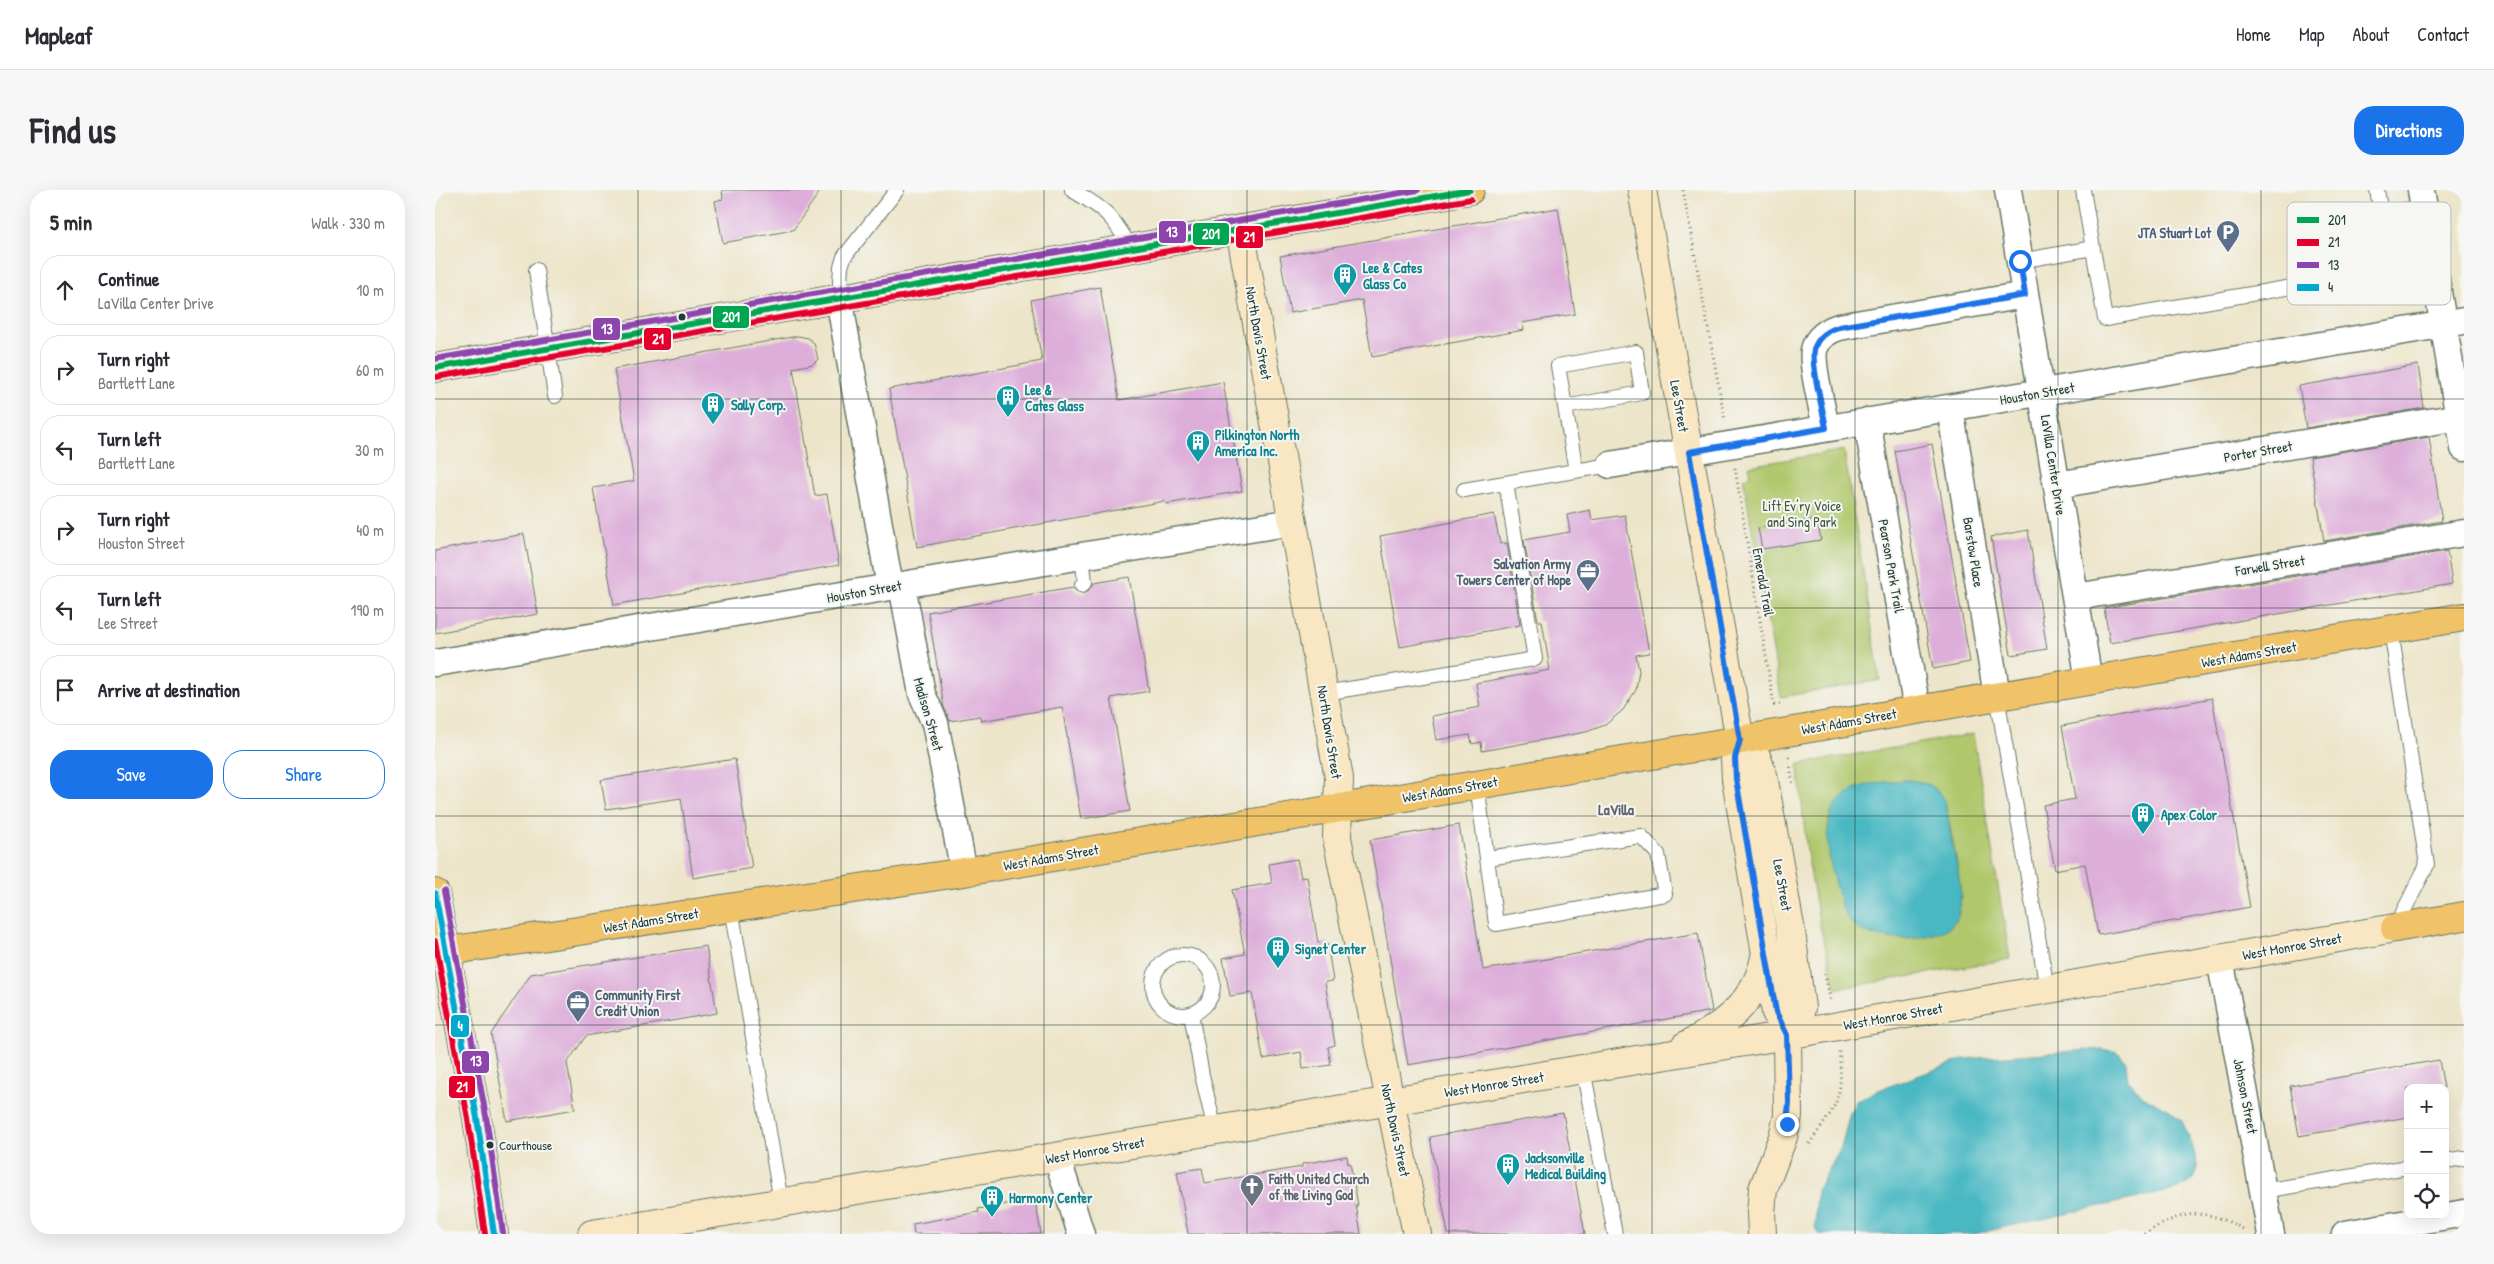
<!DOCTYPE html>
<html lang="en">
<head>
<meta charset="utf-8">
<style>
  body { margin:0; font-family:"Patrick Hand",sans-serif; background:#f7f7f7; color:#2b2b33 }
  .controls { position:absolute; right:15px; bottom:15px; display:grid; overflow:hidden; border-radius:10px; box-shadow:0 5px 20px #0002 }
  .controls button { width:45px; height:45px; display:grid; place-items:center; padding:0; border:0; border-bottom:1px solid #e1e1e2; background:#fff; color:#2b2b33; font:25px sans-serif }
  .stop { position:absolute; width:15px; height:15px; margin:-11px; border:4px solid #1a73e8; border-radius:50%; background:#fff }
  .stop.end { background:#1a73e8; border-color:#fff; box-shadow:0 1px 5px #0008 }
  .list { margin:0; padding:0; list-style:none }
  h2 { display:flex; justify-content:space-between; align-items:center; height:65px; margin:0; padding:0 20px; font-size:21px }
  h2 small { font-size:16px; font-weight:400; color:#7c7c81 }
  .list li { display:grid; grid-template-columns:32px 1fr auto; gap:15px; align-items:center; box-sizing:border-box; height:70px; margin:0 10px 10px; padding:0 10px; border:1px solid #e1e1e2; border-radius:20px }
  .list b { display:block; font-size:19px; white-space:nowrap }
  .list p { margin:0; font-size:16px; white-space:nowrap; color:#7c7c81 }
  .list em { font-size:16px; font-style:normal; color:#7c7c81 }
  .actions { display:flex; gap:10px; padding:15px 20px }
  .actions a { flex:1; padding:11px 0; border:1px solid #1a73e8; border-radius:20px; text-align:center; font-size:18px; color:#1a73e8 }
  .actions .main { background:#1a73e8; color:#fff }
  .icon { flex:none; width:28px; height:28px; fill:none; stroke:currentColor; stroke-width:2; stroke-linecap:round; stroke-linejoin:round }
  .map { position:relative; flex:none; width:2029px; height:1044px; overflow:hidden; border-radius:20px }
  header { display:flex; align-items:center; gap:30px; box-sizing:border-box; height:70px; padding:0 25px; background:#fff; border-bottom:1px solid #e1e1e2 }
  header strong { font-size:24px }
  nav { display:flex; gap:28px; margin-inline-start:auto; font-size:18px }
  .intro { display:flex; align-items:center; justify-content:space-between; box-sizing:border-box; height:120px; padding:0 30px }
  h1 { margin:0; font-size:35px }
  .button { padding:12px 22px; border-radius:20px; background:#1a73e8; color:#fff; font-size:18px; font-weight:700 }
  main { display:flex; gap:30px; padding:0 30px }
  aside { flex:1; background:#fff; border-radius:20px; box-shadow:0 5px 20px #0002 }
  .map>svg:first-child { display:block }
  .green { fill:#b1c76c; stroke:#688250; fill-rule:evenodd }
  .water { fill:#4ab8c2; stroke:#347a7b }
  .building { fill:#ddaeda }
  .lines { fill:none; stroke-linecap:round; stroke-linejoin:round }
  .lane-casing { stroke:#677868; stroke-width:16 }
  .street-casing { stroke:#677868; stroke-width:29 }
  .secondary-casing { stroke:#677868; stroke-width:30 }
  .primary-casing { stroke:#677868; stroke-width:30 }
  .highway-casing { stroke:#677868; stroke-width:30 }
  .path { stroke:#677868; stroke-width:3; stroke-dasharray:1 4; stroke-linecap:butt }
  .lane { stroke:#fff; stroke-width:14 }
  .street { stroke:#fff; stroke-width:26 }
  .secondary { stroke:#f9e7c3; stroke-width:28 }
  .primary { stroke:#f1c369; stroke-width:28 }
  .highway { stroke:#f1c369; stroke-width:28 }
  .bus-1-casing { stroke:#f6f6f2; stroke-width:10 }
  .bus-2-casing { stroke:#f6f6f2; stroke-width:10 }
  .bus-3-casing { stroke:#f6f6f2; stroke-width:10 }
  .bus-4-casing { stroke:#f6f6f2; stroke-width:10 }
  .bus-1 { stroke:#00a651; stroke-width:6 }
  .bus-2 { stroke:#e4002b; stroke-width:6 }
  .bus-3 { stroke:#8e44ad; stroke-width:6 }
  .bus-4 { stroke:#00a9ce; stroke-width:6 }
  .route { stroke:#1a73e8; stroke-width:6 }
  .grid { fill:none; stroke:#1f3d34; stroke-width:1; stroke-opacity:0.55 }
  .bus-dot { fill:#1f3d34; stroke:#f6f6f2; stroke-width:2 }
  .labels { text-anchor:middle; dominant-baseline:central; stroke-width:4; stroke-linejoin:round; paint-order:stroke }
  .bus-label { font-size:13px; fill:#1f3d34; stroke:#f6f6f2; text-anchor:start }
  .service-label { font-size:14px; font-weight:bold; fill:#4e5e75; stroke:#f6f6f2; text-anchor:end }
  .culture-label { font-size:14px; font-weight:bold; fill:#0d838f; stroke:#f6f6f2; text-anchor:start }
  .street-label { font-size:14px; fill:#1f3d34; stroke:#f6f6f2 }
  .park-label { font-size:14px; fill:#3c593f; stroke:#f6f6f2 }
  .worship-label { font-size:14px; font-weight:bold; fill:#5b616d; stroke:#f6f6f2; text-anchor:start }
  .neighbourhood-label { font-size:15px; font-weight:bold; fill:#62656e; stroke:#f6f6f2 }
  .key { fill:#f6f6f2; stroke:#b6beb9; stroke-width:1 }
  .key-label { font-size:14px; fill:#1f3d34 }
  .line-badge { stroke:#f6f6f2; stroke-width:2 }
  .badge-label { font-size:14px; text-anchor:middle; font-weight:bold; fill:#fff }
</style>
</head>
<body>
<header>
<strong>Mapleaf</strong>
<nav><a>Home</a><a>Map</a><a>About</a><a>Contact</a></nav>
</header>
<div class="intro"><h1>Find us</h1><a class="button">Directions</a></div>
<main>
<aside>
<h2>5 min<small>Walk · 330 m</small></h2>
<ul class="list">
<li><svg class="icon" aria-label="ahead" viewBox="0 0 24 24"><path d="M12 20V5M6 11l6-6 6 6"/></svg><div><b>Continue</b><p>LaVilla Center Drive</p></div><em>10 m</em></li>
<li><svg class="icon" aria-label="right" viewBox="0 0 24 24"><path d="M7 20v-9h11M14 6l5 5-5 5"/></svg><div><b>Turn right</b><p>Bartlett Lane</p></div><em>60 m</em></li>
<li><svg class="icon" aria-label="left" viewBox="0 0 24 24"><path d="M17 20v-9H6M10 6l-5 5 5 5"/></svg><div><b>Turn left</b><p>Bartlett Lane</p></div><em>30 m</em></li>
<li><svg class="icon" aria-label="right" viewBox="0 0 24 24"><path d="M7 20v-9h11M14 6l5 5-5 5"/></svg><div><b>Turn right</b><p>Houston Street</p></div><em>40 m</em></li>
<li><svg class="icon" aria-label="left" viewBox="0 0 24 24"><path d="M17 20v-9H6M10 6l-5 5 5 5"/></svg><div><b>Turn left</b><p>Lee Street</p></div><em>190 m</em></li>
<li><svg class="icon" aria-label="arrive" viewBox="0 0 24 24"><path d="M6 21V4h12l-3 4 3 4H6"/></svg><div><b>Arrive at destination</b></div></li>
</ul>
<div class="actions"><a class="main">Save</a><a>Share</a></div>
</aside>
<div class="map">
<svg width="2029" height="1044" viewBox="0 0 2029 1044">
  <rect width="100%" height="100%" fill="#f6f6f2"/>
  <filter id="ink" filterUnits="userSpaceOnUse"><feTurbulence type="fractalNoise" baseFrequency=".02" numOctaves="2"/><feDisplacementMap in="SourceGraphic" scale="10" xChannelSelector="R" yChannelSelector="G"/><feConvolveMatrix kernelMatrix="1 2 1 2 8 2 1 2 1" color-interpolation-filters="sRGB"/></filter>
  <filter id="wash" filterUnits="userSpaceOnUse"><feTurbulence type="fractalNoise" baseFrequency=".0096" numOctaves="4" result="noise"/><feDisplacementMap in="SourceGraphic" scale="20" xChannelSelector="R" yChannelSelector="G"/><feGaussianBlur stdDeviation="1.12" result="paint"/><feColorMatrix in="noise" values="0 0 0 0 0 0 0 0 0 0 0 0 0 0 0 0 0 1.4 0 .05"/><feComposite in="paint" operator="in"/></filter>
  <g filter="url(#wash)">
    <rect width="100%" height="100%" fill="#ede5c9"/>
    <!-- green -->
    <path class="green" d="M1409 260 1445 490 1346 507 1308 288 1316 286 1314 276Z
      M1538 544 1575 769 1401 799 1385 736 1372 663 1363 576 1364 574ZM1471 590C1481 591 1492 592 1500 599 1515 614 1526 692 1525 714 1524 720 1522 726 1519 732L1503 743 1475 749 1435 745 1407 716 1403 703 1396 671 1394 634 1400 616 1421 598Z"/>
    <!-- water -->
    <path class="water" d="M1471 590C1484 591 1497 593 1505 604 1514 615 1514 638 1517 652 1521 672 1533 716 1519 733 1513 740 1503 743 1495 745 1482 748 1468 750 1454 748 1436 745 1419 742 1410 723 1399 699 1387 650 1396 623 1399 615 1406 608 1413 603 1428 592 1453 592 1471 590Z
      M1667 859 1683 862 1691 872 1693 890 1709 907 1735 920 1747 931 1757 954 1763 978 1759 989 1744 999 1539 1044H1383L1380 1037 1382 1001 1406 958 1415 922 1421 911 1441 901 1529 869Z"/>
    <g id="blocks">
      <!-- building -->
      <path class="building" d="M287 0H386L358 40 288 53 280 11 288 9Z
        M1123 18 1140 124 1087 133 1089 140 937 167 927 110 855 123 845 66Z
        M665 97 684 210 788 192 807 301 731 314 730 311 482 357 454 199 607 171 596 110Z
        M363 146 373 148 379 153 383 169 378 174 358 178 380 306 392 304 404 375 179 415 158 298 199 291 179 179Z
        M1983 175 1989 218 1871 238 1864 196Z
        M1994 247 2007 331 1889 351 1875 267Z
        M1497 254 1535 472 1498 479 1460 261Z
        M1155 320 1157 330 1190 325 1214 463 1201 465 1204 481 1201 500 1188 520 1170 535 1151 542 1047 561 1046 552 1037 554 1035 545 1001 550 997 526 1045 517 1041 493 1115 480 1107 431H1103L1089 350 1135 342 1132 325Z
        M1059 324 1065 354 1072 353 1085 435 965 457 945 346Z
        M1382 329 1386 350 1327 359 1323 338Z
        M1593 340 1612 459 1576 465 1556 347Z
        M89 344 103 424 0 443V361Z
        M2012 361 2017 394 1675 453 1669 418Z
        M694 387 714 501 676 508 695 621 646 629 627 517 546 531 545 526 515 531 509 517 493 422 638 397 641 401 649 404 656 398 659 393Z
        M1777 508 1815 717 1663 745 1650 674 1620 680 1608 615 1640 609 1627 536Z
        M300 569 317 678 258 688 246 608 171 619 166 590Z
        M1024 635 1048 780 1263 743 1277 821 973 875 935 650Z
        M862 669 866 688 872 686 883 753 892 752 898 791 890 792 900 855 893 857 896 875 868 879 866 862 828 869 817 803 795 806 788 768 810 764 797 700 837 693 834 674Z
        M271 756 282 823 151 846 132 873 140 919 72 931 56 844 96 784Z
        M2004 870 2009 898H1973V927L1864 946 1855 896Z
        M1128 923 1150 1044H1013L995 947Z
        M912 966 913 974 915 973 923 1015H921L926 1044H753L742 982 767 978 770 993 867 977V974Z
        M600 1009 606 1044H479L478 1034 544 1022 543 1019Z"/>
    </g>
  </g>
  <g filter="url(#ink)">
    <use href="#blocks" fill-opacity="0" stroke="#677868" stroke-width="1"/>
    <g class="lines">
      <!-- lane casing -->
      <g class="lane-casing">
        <path id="lane" d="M637 0C671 20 676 24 696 58
          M1648 0 1670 129 1956 80 1942 0
          M1946 24 1989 17
          M1585 71 1658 58
          M101 80 120 206
          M404 108 406 77 409 67 462 0
          M1130 217 1207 203 1201 162 1123 176 1141 281
          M1029 300 1175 275
          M647 366 650 392 647 395
          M1956 440 1992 675 1960 738
          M889 503 1100 469 1071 293
          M1562 506 1612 799
          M1042 595 1061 734 1230 704 1223 664 1206 646 1052 668
          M296 718 346 1012
          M718 795a30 30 0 1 1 60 0a30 30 0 1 1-60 0Z
          M756 824 767 885 780 940
          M1148 879 1180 1044
          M2010 971 2029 968
          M1828 1001 1973 977"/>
      </g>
      <!-- street casing -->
      <g class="street-casing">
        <path id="street" d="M1573 0 1654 491
          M1986 0 2029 258
          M404 108 455 397
          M1515 218 1562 506
          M1432 231 1482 520
          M1391 238C1388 220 1376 176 1379 160 1382 147 1394 140 1404 137L1590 105
          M1175 275 2029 131
          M1622 295 2024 227
          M467 395 487 504 500 533 529 682
          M1641 407 2029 343
          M0 473 485 392 858 332
          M1785 769 1836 1044
          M622 967 646 1044
          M1910 1044 2029 1023"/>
      </g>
      <!-- secondary casing -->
      <g class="secondary-casing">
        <path id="secondary" d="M1207 0 1305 550 1300 568 1301 589 1341 822 1352 845 1353 926 1348 947 1328 999 1326 1023 1327 1044
          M805 39 904 588 902 648 982 1044
          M1305 550 1321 566 1328 585 1356 742 1366 818 1363 832 1352 845
          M1250 856C1288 837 1322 811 1330 767
          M157 1044 1352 845 1960 738"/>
      </g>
      <!-- primary casing -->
      <g class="primary-casing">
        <path id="primary" d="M0 178 1035 0
          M0 703 42 928 59 1044
          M0 763 529 682 2029 427"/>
      </g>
      <!-- highway casing -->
      <g class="highway-casing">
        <path id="highway" d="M1960 738 2029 726"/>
      </g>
      <!-- path -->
      <path class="path" d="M1248 0 1290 231
        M1300 278 1339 515 1345 514V517
        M1354 567 1358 596
        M1390 784 1396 812
        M1374 954C1402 914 1409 911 1404 860
        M1709 1044C1748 1020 1769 1017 1810 1040"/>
      <!-- lane -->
      <use href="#lane" class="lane"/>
      <!-- street -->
      <use href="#street" class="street"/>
      <!-- secondary -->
      <use href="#secondary" class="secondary"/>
      <!-- primary -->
      <use href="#primary" class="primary"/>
      <!-- highway -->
      <use href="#highway" class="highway"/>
      <!-- bus-1 casing -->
      <g class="bus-1-casing">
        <path id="bus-1" d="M0 178 1035 0"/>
      </g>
      <!-- bus-2 casing -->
      <g class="bus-2-casing">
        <path id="bus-2" d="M1 187 1036 9
          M0 751 33 929 50 1044"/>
      </g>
      <!-- bus-3 casing -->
      <g class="bus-3-casing">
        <path id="bus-3" d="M0 169 983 0
          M9 701 51 926 68 1043"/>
      </g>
      <!-- bus-4 casing -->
      <g class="bus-4-casing">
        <path id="bus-4" d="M0 703 42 928 59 1044"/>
      </g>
      <!-- bus-1 -->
      <use href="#bus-1" class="bus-1"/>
      <!-- bus-2 -->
      <use href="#bus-2" class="bus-2"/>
      <!-- bus-3 -->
      <use href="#bus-3" class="bus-3"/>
      <!-- bus-4 -->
      <use href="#bus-4" class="bus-4"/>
    </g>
  </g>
  <g class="lines" filter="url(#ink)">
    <!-- route -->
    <path class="route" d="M1352 934 1354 912 1352 845 1341 822 1301 589 1300 568 1305 550 1254 262 1391 238C1388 220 1376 176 1379 160 1382 147 1394 140 1404 137L1590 105 1585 71"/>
  </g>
  <!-- grid -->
  <path class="grid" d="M203 0V1044M406 0V1044M609 0V1044M812 0V1044M1014 0V1044M1217 0V1044M1420 0V1044M1623 0V1044M1826 0V1044M0 209H2029M0 418H2029M0 626H2029M0 835H2029"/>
  <!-- icons -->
  <defs>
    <g id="parking-pin" transform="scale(1.25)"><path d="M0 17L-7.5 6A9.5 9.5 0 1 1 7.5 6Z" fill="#5c6f8a" stroke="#f6f6f2"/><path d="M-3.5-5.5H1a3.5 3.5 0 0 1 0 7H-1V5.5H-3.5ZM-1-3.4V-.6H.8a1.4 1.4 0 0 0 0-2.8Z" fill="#fff"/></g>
    <g id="building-pin" transform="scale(1.25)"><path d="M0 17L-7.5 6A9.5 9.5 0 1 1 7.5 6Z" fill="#0f9aa8" stroke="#f6f6f2"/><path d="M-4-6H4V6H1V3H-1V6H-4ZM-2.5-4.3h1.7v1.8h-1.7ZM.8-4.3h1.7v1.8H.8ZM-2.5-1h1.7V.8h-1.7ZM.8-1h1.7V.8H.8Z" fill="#fff"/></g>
    <g id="office-pin" transform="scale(1.25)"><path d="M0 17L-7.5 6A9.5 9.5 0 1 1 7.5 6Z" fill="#5c6f8a" stroke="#f6f6f2"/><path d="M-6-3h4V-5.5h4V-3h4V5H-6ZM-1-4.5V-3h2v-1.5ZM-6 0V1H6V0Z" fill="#fff"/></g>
    <g id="church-pin" transform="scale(1.25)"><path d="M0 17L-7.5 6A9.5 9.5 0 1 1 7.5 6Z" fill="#6b7280" stroke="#f6f6f2"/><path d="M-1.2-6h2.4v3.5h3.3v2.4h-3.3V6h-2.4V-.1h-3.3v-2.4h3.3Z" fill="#fff"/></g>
  </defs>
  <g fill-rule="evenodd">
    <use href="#parking-pin" x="1793" y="42"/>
    <use href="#building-pin" x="910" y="85"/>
    <use href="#building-pin" x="573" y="207"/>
    <use href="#building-pin" x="278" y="214"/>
    <use href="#building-pin" x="763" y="252"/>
    <use href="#office-pin" x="1153" y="381"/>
    <use href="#building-pin" x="1708" y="624"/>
    <use href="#building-pin" x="843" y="758"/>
    <use href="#office-pin" x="143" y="812"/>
    <use href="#building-pin" x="1073" y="975"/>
    <use href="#church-pin" x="817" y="996"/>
    <use href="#building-pin" x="557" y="1007"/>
  </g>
  <!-- markers -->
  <g class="bus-dot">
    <circle cx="247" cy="127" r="4.5"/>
    <circle cx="55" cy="955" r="4.5"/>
  </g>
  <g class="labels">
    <!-- bus labels -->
    <g class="bus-label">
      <text x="64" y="955">Courthouse</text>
    </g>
    <!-- service labels -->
    <g class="service-label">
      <text x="1776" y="42">JTA Stuart Lot</text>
      <text x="1136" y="373">Salvation Army<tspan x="1136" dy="16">Towers Center of Hope</tspan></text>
      <text x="160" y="804" text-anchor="start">Community First<tspan x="160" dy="16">Credit Union</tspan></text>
    </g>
    <!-- culture labels -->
    <g class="culture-label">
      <text x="928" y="77">Lee &amp; Cates<tspan x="928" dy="16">Glass Co</tspan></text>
      <text x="590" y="199">Lee &amp;<tspan x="590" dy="16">Cates Glass</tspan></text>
      <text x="296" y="214">Sally Corp.</text>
      <text x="780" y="244">Pilkington North<tspan x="780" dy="16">America Inc.</tspan></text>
      <text x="1726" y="624">Apex Color</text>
      <text x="860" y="758">Signet Center</text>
      <text x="1090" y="967">Jacksonville<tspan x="1090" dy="16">Medical Building</tspan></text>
      <text x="574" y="1007">Harmony Center</text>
    </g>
    <!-- street labels -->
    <g class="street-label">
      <text transform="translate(824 143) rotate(80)">North Davis Street</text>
      <text transform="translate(1602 203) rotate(-10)">Houston Street</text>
      <text transform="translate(1245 216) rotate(80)">Lee Street</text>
      <text transform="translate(1823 261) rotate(-10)">Porter Street</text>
      <text transform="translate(1619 275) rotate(81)">LaVilla Center Drive</text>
      <text transform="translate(1539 362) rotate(81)">Barstow Place</text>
      <text transform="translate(1835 375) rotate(-9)">Farwell Street</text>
      <text transform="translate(1457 376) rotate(80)">Pearson Park Trail</text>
      <text transform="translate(1329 392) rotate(80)">Emerald Trail</text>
      <text transform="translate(429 401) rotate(-10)">Houston Street</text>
      <text transform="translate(1814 464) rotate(-10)">West Adams Street</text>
      <text transform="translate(494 524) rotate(74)">Madison Street</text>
      <text transform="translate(1414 531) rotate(-10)">West Adams Street</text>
      <text transform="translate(895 542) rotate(81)">North Davis Street</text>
      <text transform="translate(1015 599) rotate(-10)">West Adams Street</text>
      <text transform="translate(616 667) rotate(-10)">West Adams Street</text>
      <text transform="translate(1348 695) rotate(80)">Lee Street</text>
      <text transform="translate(216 730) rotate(-9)">West Adams Street</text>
      <text transform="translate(1857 756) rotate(-10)">West Monroe Street</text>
      <text transform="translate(1458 826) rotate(-10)">West Monroe Street</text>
      <text transform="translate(1059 894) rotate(-9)">West Monroe Street</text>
      <text transform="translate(1811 906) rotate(79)">Johnson Street</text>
      <text transform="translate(961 940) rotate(78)">North Davis Street</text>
      <text transform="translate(660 960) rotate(-10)">West Monroe Street</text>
    </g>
    <!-- park labels -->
    <g class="park-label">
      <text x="1367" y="315">Lift Ev’ry Voice<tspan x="1367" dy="16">and Sing Park</tspan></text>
    </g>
    <!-- worship labels -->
    <g class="worship-label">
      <text x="834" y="988">Faith United Church<tspan x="834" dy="16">of the Living God</tspan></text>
    </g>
    <!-- neighbourhood labels -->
    <g class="neighbourhood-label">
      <text x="1181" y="619">LaVilla</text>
    </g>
  </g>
  <!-- legend -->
  <rect x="1852" y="12" width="164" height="103" rx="8" class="key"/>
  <rect x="1862" y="27" width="22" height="6" fill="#00a651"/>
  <rect x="1862" y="49" width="22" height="7" fill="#e4002b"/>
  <rect x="1862" y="72" width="22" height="6" fill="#8e44ad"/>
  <rect x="1862" y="94" width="22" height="7" fill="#00a9ce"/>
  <g class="key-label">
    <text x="1893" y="35">201</text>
    <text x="1893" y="57">21</text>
    <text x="1893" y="80">13</text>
    <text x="1893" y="102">4</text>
  </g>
  <g class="line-badge">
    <rect x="723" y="30" width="29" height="24" rx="5" fill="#8e44ad"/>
    <rect x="757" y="32" width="38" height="24" rx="5" fill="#00a651"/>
    <rect x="800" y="35" width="29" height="24" rx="5" fill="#e4002b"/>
    <rect x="277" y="115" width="38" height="24" rx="5" fill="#00a651"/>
    <rect x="157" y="127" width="29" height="24" rx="5" fill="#8e44ad"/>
    <rect x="208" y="137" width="29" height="24" rx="5" fill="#e4002b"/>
    <rect x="15" y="824" width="20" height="24" rx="5" fill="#00a9ce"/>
    <rect x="26" y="860" width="29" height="24" rx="5" fill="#8e44ad"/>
    <rect x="13" y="885" width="28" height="24" rx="5" fill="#e4002b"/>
  </g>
  <g class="badge-label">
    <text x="737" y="47">13</text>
    <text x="776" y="49">201</text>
    <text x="814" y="52">21</text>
    <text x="296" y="132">201</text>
    <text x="172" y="144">13</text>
    <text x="223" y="154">21</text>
    <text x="25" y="841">4</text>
    <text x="41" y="876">13</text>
    <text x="27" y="902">21</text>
  </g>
</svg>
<div class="controls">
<button>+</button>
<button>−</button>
<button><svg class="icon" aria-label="locate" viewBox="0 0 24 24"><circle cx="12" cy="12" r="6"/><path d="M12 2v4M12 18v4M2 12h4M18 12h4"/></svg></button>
</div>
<div class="stop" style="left:1585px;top:71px"></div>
<div class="stop end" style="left:1352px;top:934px"></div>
</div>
</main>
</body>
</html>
